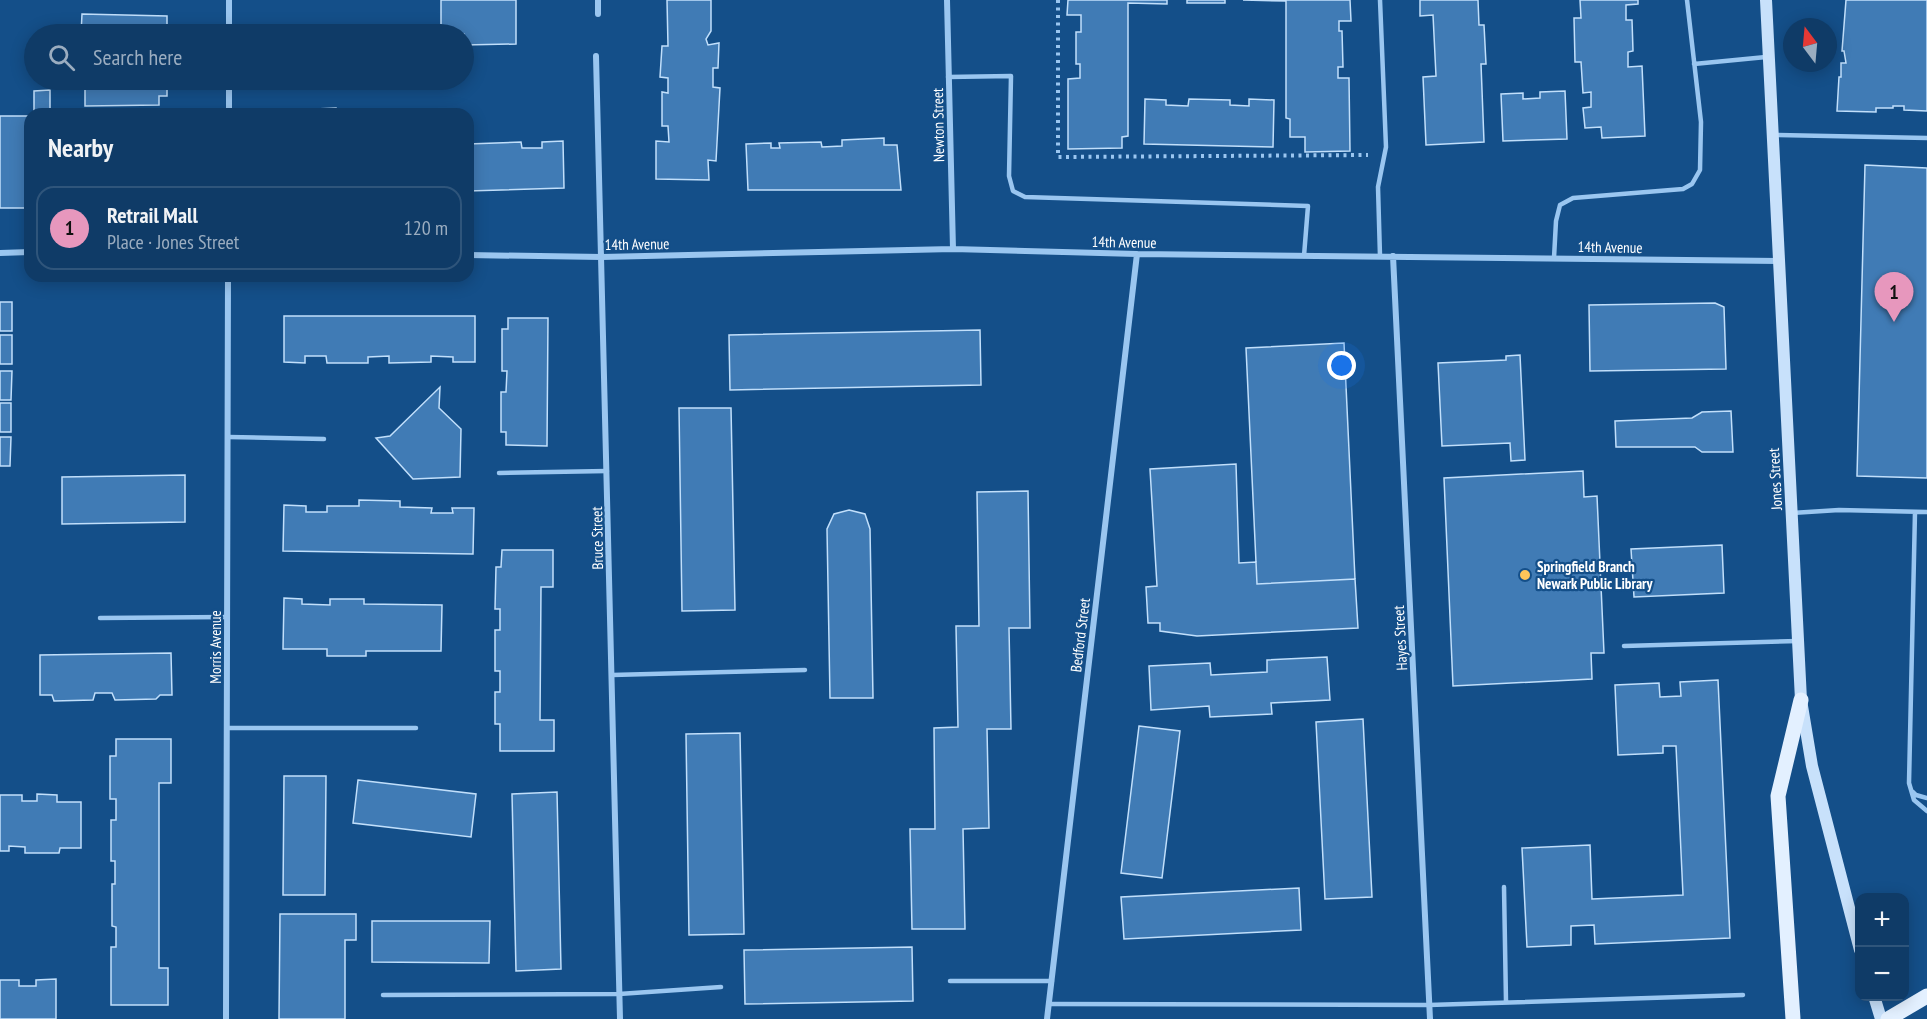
<!DOCTYPE html>
<html lang="en">
<head>
<meta charset="utf-8">
<style>
  body { margin:0; font-family:"PT Sans Narrow",sans-serif; background:#1d4670; color:#f1f3f6 }
  .controls { position:absolute; right:18px; bottom:18px; display:grid; overflow:hidden; border-radius:12px; box-shadow:0 3px 15px #0003 }
  .controls button { width:54px; height:54px; display:grid; place-items:center; padding:0; border:0; border-bottom:2px solid #2f557b; background:#0f3b67; color:#f1f3f6; font:30px sans-serif }
  .compass { position:absolute; left:1783px; top:18px; width:54px; height:54px; border-radius:50%; background:#0f3b67; box-shadow:0 3px 15px #0003; rotate:344deg }
  .you { position:absolute; left:1342px; top:366px; width:21px; height:21px; margin:-15px; border:4px solid #fff; border-radius:50%; background:#1a73e8; box-shadow:0 0 0 9px #1a73e833 }
  .badge { display:grid; place-items:center; width:39px; height:39px; border-radius:50%; background:#e797bd; color:#111; font-size:20px; font-weight:700 }
  .pin { position:absolute; translate:-50% -50px; filter:drop-shadow(0 2px 3px #0008) }
  .pin::after { content:''; position:absolute; top:32px; width:21px; height:18px; background:inherit; clip-path:polygon(0 0,100% 0,50% 100%) }
  .list { margin:0; padding:0; list-style:none }
  h2 { display:flex; justify-content:space-between; align-items:center; height:78px; margin:0; padding:0 24px; font-size:26px }
  h2 small { font-size:20px; font-weight:400; color:#9badc0 }
  .list li { display:grid; grid-template-columns:39px 1fr auto; gap:18px; align-items:center; box-sizing:border-box; height:84px; margin:0 12px 12px; padding:0 12px; border:2px solid #2f557b; border-radius:18px }
  .list b { display:block; font-size:22px; white-space:nowrap }
  .list p { margin:0; font-size:20px; white-space:nowrap; color:#9badc0 }
  .list em { font-size:20px; font-style:normal; color:#9badc0 }
  .icon { flex:none; width:33px; height:33px; fill:none; stroke:currentColor; stroke-width:2; stroke-linecap:round; stroke-linejoin:round }
  .map { position:relative; flex:none; width:1927px; height:1019px; overflow:hidden }
  .search { position:absolute; background:#0f3b67; box-shadow:0 3px 15px #0003; left:24px; top:24px; width:450px; height:66px; display:flex; align-items:center; gap:15px; box-sizing:border-box; padding:0 21px; border-radius:33px; color:#9badc0; font-size:22px }
  .panel { position:absolute; background:#0f3b67; box-shadow:0 3px 15px #0003; left:24px; top:108px; width:450px; height:174px; border-radius:18px }
  .map>svg:first-child { display:block }
  .building { fill:#407bb5; stroke:#c1dffb; stroke-width:1.5 }
  .lines { fill:none; stroke-linecap:round; stroke-linejoin:round }
  .path { stroke:#9ac6f0; stroke-width:4; stroke-dasharray:3 4.5; stroke-linecap:butt }
  .service { stroke:#9ac6f0; stroke-width:4.5 }
  .minor { stroke:#9ac6f0; stroke-width:6 }
  .secondary { stroke:#c8e1fb; stroke-width:12 }
  .primary { stroke:#e3f0ff; stroke-width:15 }
  .poi-dot { fill:#ffc559; stroke:#144f89; stroke-width:2 }
  .labels { text-anchor:middle; dominant-baseline:central; stroke-width:4.5; stroke-linejoin:round; paint-order:stroke }
  .street-label { font-size:15px; fill:#fff; stroke:#144f89 }
  .poi-label { font-size:15px; font-weight:bold; fill:#fff; stroke:#144f89; text-anchor:start }
</style>
</head>
<body>
<div class="map">
<svg width="1927" height="1019" viewBox="0 0 1927 1019">
  <rect width="100%" height="100%" fill="#144f89"/>
  <!-- building -->
  <path class="building" d="M441 0H516V44L464 45V34H441Z
    M667 0H711V31L706 39 708 45 719 43 718 68H713V87L720 88 716 161 708 160 709 180 656 179V141L669 142 668 126H662V92L668 93V78L660 77 662 46H668Z
    M1068 0H1167V4L1128 3V136L1122 137V148L1068 149V79L1080 78V64H1076V32H1081V15H1067Z
    M1187 0H1225V3H1187Z
    M1243 0H1350L1351 21H1339V31H1342L1343 67H1338V78H1349L1350 151 1305 152V137H1290V119L1286 118V1Z
    M1420 0H1478L1479 25H1484L1486 64H1481L1484 142 1426 145 1423 77 1436 76 1433 15 1420 16Z
    M1580 0H1638V4L1626 5V20H1632L1633 51 1628 52V67L1642 66 1645 136 1602 138 1601 127 1585 128 1583 108 1591 107V92L1583 93 1581 62H1575L1574 18H1581Z
    M1846 0H1927V111L1904 110V106H1893V108H1876V112L1837 111 1839 77H1841V63H1846L1844 51H1842Z
    M82 14 167 16V34H81Z
    M85 80H167V96H159V105L85 106Z
    M50 90V114H34V91Z
    M1565 91 1567 139 1503 141 1501 94 1523 93V99L1540 98V92Z
    M1145 99 1166 100V105L1188 106 1189 99 1230 100V105L1249 106V99L1274 100 1273 147 1144 144Z
    M336 108V114H293V110Z
    M0 116H30V208H0Z
    M884 138V145H897L901 190H748L746 144 771 143V148H780L779 143 821 142 822 147 842 146V140Z
    M563 141 564 188 468 191V144L521 142 522 148H542V142Z
    M1865 165 1927 168V478L1857 476Z
    M0 302H12V331H0Z
    M1715 303 1724 307 1726 369 1590 371 1589 305Z
    M284 316H475V362H453V357L431 356V362L389 363V356L368 357V363H327L326 356H305V363L284 362Z
    M508 318H548L547 446 506 445V432H501V392H506L507 371H502V329H508Z
    M980 330 981 385 730 390 729 335Z
    M0 335H12V364H0Z
    M1344 343 1355 579 1257 584 1246 348Z
    M1520 355 1525 460 1511 461 1510 443 1442 446 1438 363 1506 360V356Z
    M0 371H12L11 400H0Z
    M440 387 439 408 461 429 460 477 413 479 376 438 390 436Z
    M0 403H11V432H0Z
    M679 408H731L735 610 682 611Z
    M1731 411 1733 452H1702L1695 447H1616L1615 421 1692 418 1702 412Z
    M0 437H11L10 466H0Z
    M1236 464 1239 563 1256 562 1257 584 1355 579 1358 628 1197 636 1160 631V623H1148L1146 587 1157 586 1150 469Z
    M1583 471 1584 497 1597 496 1604 653H1591L1592 679 1453 686 1444 478Z
    M185 475V522L62 524V477Z
    M1028 491 1030 628H1009L1011 729H987L989 828 963 829 965 929H912L910 829H935L934 728 958 727 956 626H979L977 492Z
    M359 500 400 501V507L432 508 431 513H453L452 508H474L473 554 283 551 284 505 306 506V512H327V506H359Z
    M849 510 865 514 870 529 873 698H830L827 529 834 514Z
    M1722 545 1724 593 1634 597 1631 549Z
    M502 550H553V587H541L540 720H554V751H500V724H495V692H500V671H495V630H500V609H495L496 567H501Z
    M284 598 302 599V604L330 605V599H364V604L442 605 441 651H366V656H327V649H283Z
    M171 653 172 695H160L156 699 115 700 112 693H95L93 700 54 701 52 695H40V655Z
    M1327 657 1330 700 1271 703 1272 714 1210 717 1209 706 1151 710 1149 666 1210 663 1211 675 1267 672V660Z
    M1718 680 1730 938 1595 944 1594 925 1571 926V945L1527 947 1522 848 1590 845 1592 899 1683 895 1676 746H1663V753L1618 755 1615 685 1659 683 1660 697 1681 696 1680 682Z
    M1363 719 1372 897 1325 899 1316 722Z
    M1139 726 1180 731 1162 878 1121 873Z
    M740 733 744 934 689 935 686 734Z
    M116 739H171V783H159V968H168V1005H111V947H116V927L112 926V884H115V861H111V820H116V799H110V756H116Z
    M284 776H326L325 895H283Z
    M358 780 476 794 471 837 353 823Z
    M557 792 561 969 516 971 512 794Z
    M37 794 57 795V802H81V848H60L59 853H25V847L9 846V851H0V795H22V801H37Z
    M1299 888 1301 930 1124 939 1121 897Z
    M280 914H356V940H345V1019H279Z
    M372 921H490L489 963 372 962Z
    M912 947 913 1001 745 1004 744 950Z
    M56 979V1019H0V980H19V986H36V980Z"/>
  <g class="lines">
    <!-- path -->
    <path class="path" d="M1058 0V157L1368 155"/>
    <!-- service -->
    <path class="service" d="M1694 64 1766 57
      M948 77 1011 76 1009 176 1013 191 1025 197 1308 206 1304 256
      M1775 135 1927 138
      M1380 256 1378 187 1386 147 1380 0
      M1554 258 1556 221 1560 205 1573 198 1683 189 1692 184 1700 170 1701 122 1687 0
      M228 437 324 439
      M499 473 607 471
      M1915 512 1909 783 1914 800 1927 811
      M1792 513 1839 510 1927 512
      M100 618 227 617
      M1624 646 1798 641
      M612 675 805 670
      M227 728H416
      M1913 792 1916 795 1927 798
      M1504 887 1506 1002
      M950 981H1052
      M383 995 619 994 721 987
      M1049 1004 1429 1005 1743 995"/>
    <!-- minor -->
    <path class="minor" d="M947 0 953 249
      M598 14V0
      M229 34V0
      M596 56 620 1019
      M229 114V80
      M0 253 30 252
      M468 255 602 257 953 249 1137 254 1779 261
      M1393 256 1430 1019
      M226 1019 228 276
      M1047 1019 1137 254"/>
    <!-- secondary -->
    <path class="secondary" d="M1766 0 1801 700 1812 766 1860 950
      M1874 996 1881 1019"/>
    <!-- primary -->
    <path class="primary" d="M1793 1019 1778 796 1801 700
      M1888 1019 1927 996"/>
  </g>
  <!-- markers -->
  <circle class="poi-dot" cx="1525" cy="575" r="6"/>
  <g class="labels">
    <!-- street labels -->
    <g class="street-label">
      <text transform="translate(938 125) rotate(-91)">Newton Street</text>
      <text transform="translate(1124 242) rotate(1)">14th Avenue</text>
      <text transform="translate(637 244) rotate(-1)">14th Avenue</text>
      <text transform="translate(1610 247) rotate(1)">14th Avenue</text>
      <text transform="translate(1775 479) rotate(-93)">Jones Street</text>
      <text transform="translate(597 538) rotate(-91)">Bruce Street</text>
      <text transform="translate(1080 635) rotate(-83)">Bedford Street</text>
      <text transform="translate(1400 638) rotate(-93)">Hayes Street</text>
      <text transform="translate(215 647) rotate(-90)">Morris Avenue</text>
    </g>
    <!-- poi labels -->
    <g class="poi-label">
      <text x="1537" y="566">Springfield Branch<tspan x="1537" dy="17">Newark Public Library</tspan></text>
    </g>
  </g>
</svg>
<div class="controls">
<button>+</button>
<button>−</button>
</div>
<svg class="compass" viewBox="-18 -18 36 36"><path d="M0-13l5 13h-10z" fill="#e53935"/><path d="M0 13l5-13h-10z" fill="#9badc0"/></svg>
<div class="you"></div>
<div class="pin badge" style="left:1894px;top:322px">1</div>
<div class="search"><svg class="icon" aria-label="search" viewBox="0 0 24 24"><circle cx="10" cy="10" r="6"/><path d="M15 15l6 6"/></svg>Search here</div>
<section class="panel">
<h2>Nearby<small></small></h2>
<ul class="list">
<li><span class="badge">1</span><div><b>Retrail Mall</b><p>Place · Jones Street</p></div><em>120 m</em></li>
</ul>
</section>
</div>
</body>
</html>
